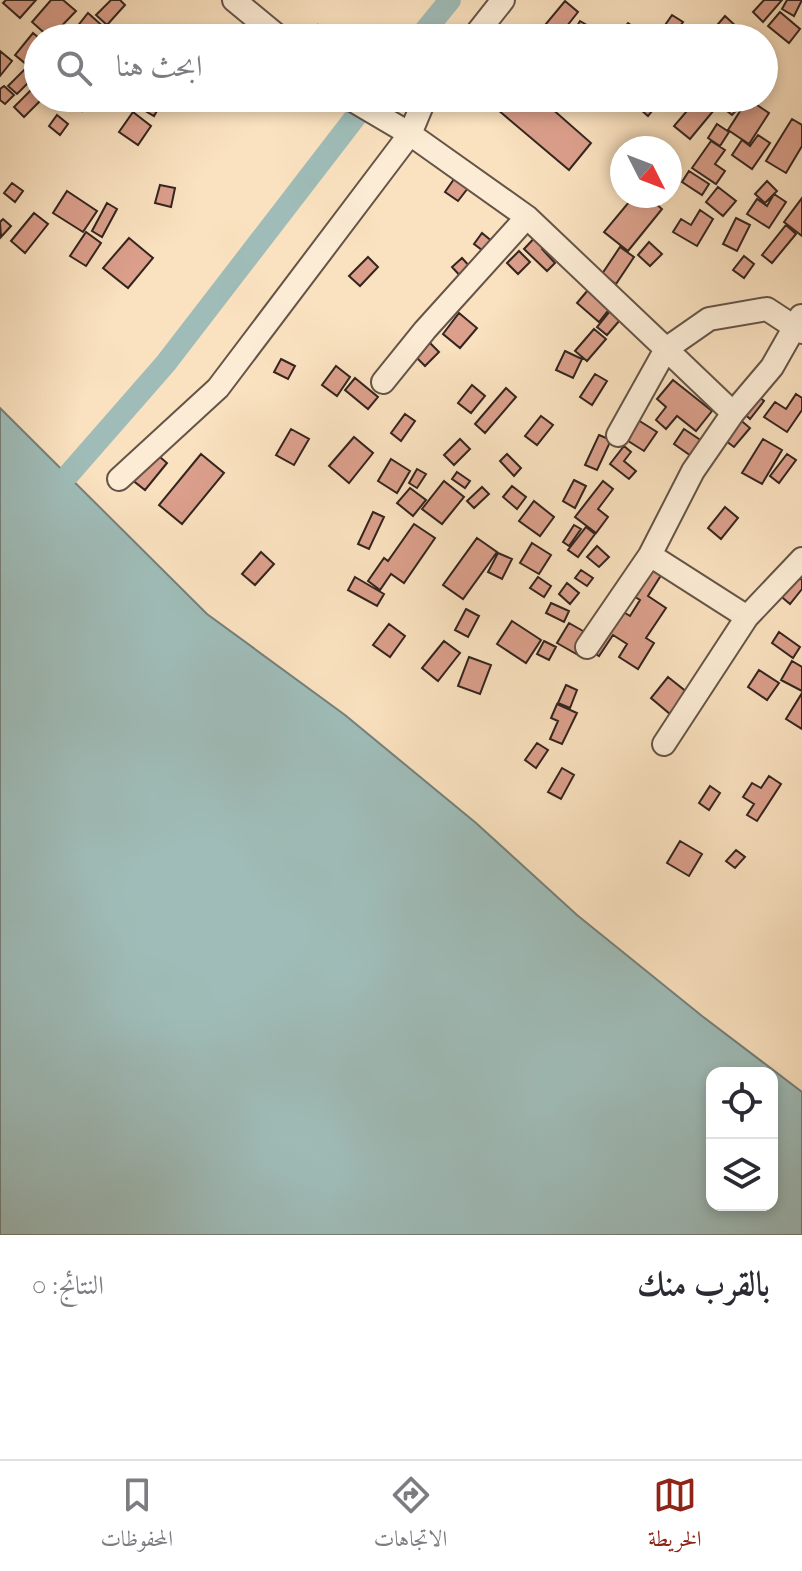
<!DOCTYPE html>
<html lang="ar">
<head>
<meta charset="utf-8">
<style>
  body { margin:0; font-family:"IM FELL French Canon",Amiri,serif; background:#f7f7f7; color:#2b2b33; direction:rtl }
  .controls { position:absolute; right:24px; bottom:24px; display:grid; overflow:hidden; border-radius:16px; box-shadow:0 4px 12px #0003 }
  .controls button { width:72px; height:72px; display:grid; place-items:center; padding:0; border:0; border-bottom:2px solid #e1e1e2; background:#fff; color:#2b2b33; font:40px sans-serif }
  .compass { position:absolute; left:610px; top:136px; width:72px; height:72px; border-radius:50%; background:#fff; box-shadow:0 4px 12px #0003; rotate:132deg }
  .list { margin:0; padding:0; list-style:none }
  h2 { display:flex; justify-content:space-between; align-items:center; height:104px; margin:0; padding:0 32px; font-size:34px }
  h2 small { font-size:26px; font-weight:400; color:#7c7c81 }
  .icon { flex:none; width:44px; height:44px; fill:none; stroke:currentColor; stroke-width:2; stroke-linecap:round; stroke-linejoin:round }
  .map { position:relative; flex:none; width:802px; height:1235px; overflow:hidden; direction:ltr }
  .search { position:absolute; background:#fff; box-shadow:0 4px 12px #0003; left:24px; right:24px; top:24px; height:88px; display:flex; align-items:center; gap:20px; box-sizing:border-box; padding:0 28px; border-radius:44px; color:#7c7c81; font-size:30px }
  .sheet { height:224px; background:#fff }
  nav { display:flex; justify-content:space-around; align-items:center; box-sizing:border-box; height:112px; border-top:2px solid #e1e1e2; background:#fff; font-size:22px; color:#7c7c81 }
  nav a { display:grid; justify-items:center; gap:4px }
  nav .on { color:#8f2418 }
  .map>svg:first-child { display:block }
  .water { fill:#9fbcb8; stroke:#74807b; stroke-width:2; fill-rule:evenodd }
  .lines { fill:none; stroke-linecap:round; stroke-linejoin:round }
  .canal { stroke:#9fbcb8; stroke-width:22 }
  .building { fill:#db9f8b; stroke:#33251f; stroke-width:2 }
  .street-casing { stroke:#655447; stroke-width:26 }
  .street { stroke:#fcecd5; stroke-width:22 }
</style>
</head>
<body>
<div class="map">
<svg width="802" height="1235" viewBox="0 0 802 1235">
  <rect width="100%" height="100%" fill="#fae1bf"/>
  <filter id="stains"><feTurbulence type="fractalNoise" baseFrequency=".0025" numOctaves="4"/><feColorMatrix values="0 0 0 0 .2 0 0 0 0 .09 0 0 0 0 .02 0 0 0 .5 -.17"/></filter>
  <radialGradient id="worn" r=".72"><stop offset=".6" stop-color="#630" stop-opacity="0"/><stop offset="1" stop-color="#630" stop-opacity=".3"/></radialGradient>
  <!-- water -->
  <path class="water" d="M0 408 207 614 345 715 476 823 577 915 702 1016 802 1092V1235H0ZM712 1073H772V1205H712Z"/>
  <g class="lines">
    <!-- canal -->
    <path class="canal" d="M419 38 450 0
      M69 474 166 363 370 98"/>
  </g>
  <!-- building -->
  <path class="building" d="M6 0H36L20 18 3 3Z
    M51 0H63L76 11 50 38 32 22Z
    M111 0H120L125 5 107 25 96 15Z
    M764 0H782L763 22 753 12Z
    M787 0H802L794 16 782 9Z
    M565 1 578 12 559 36 545 25Z
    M780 12 800 29 789 43 768 26Z
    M88 13 106 29 98 38H70L69 37Z
    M672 15 683 22 674 35 679 38H667L661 31Z
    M725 16 738 28 729 38H706Z
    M580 21 604 35 602 38H570Z
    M628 23 646 36 645 38H616Z
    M318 25 329 33 325 38H308Z
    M33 33 39 38 38 50 26 64 15 55Z
    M0 51 12 61 0 76Z
    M27 67 36 75 17 94 8 86Z
    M4 86 14 95 5 104 0 100V89Z
    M32 89 38 98 42 99 24 117 14 107Z
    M68 98H95L82 111Z
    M149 98 163 100 154 116 142 109Z
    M508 98H544L542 100 591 143 569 170 498 110Z
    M639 98H655L659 102 648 116 634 104Z
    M698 98H724L690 139 674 126Z
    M729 98H748L732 115 722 107Z
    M748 99 769 113 749 144 728 130Z
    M133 112 151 126 138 145 119 132Z
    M57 115 68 124 60 135 49 126Z
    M792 119 802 125V146L786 173 766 161Z
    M717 124 729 132 720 146 708 138Z
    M758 135 770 143 752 169 732 155 742 140 750 146Z
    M711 141 725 150 715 164 725 171 716 184 692 168Z
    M689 171 709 184 702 195 682 182Z
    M454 179 468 188 458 201 445 192Z
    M767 181 777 191 765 203 755 194Z
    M12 183 23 191 15 202 4 193Z
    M160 185 175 188 171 207 155 203Z
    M718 187 736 201 723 216 706 202Z
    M67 191 97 211 83 232 53 213Z
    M774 194 786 202 769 228 747 214 757 199 767 206Z
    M634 196H647L662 209 628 251 604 232Z
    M802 198V236L784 222Z
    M107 203 117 209 102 237 92 231Z
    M700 210 713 219 697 246 673 232 681 219 691 225Z
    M34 213 48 224 25 253 11 241Z
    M736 218 750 225 737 251 723 244Z
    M3 219 11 226 1 237 0 222Z
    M786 225 796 234 772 263 762 255Z
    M86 232 101 243 86 266 70 256Z
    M540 232 550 241 542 249 555 263 547 271 524 249Z
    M482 233 494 243 486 253 474 244Z
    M129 238 153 258 128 288 103 268Z
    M649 242 662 254 650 266 638 255Z
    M620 247 634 257 616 284 602 274Z
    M519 251 530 262 518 274 507 263Z
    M744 256 754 264 744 278 733 270Z
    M368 257 378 267 360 286 349 276Z
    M462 258 472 269 463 279 452 267Z
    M588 290 610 308 599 322 577 303Z
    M610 311 620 320 607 335 597 327Z
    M459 313 477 328 460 348 443 334Z
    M594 329 606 339 587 361 575 351Z
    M428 341 439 352 425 366 414 355Z
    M565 351 582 359 573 378 556 370Z
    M281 359 295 366 288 379 274 372Z
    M336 366 350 377 337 396 322 385Z
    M595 374 607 381 592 405 580 397Z
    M355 378 378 397 368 409 345 390Z
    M673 380 712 411 696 431 677 416 666 429 656 420 666 407 657 399Z
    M472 385 485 396 471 413 458 403Z
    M506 388 516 397 485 433 475 424Z
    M755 393 764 401 750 419 740 410Z
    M796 394 802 398V410L787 432 764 417 775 402 786 409Z
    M405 414 415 421 401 441 391 433Z
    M541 416 553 425 537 445 525 436Z
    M738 418 750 428 734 447 722 438Z
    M638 420 657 432 644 451 625 439Z
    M291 429 309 439 294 465 276 455Z
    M684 429 708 445 697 460 674 444Z
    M599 435 611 440 597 470 585 465Z
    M354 437 373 453 349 483 329 466Z
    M460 439 470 449 454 465 444 455Z
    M763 439 782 450 762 484 742 473Z
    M624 446 631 452 624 461 636 471 629 479 610 464Z
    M153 451 167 463 145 490 131 479Z
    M201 454 224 473 182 524 159 505Z
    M507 454 521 468 514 476 500 461Z
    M787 454 796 460 779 483 770 476Z
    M391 459 410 471 397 493 378 481Z
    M417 469 426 474 417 488 409 483Z
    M457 472 470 481 465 488 452 479Z
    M574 480 586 486 575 508 563 501Z
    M444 481 464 497 442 524 422 509Z
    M603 481 613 489 598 509 608 517 596 533 575 517Z
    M512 486 526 497 517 509 503 497Z
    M482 487 489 494 474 508 467 501Z
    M410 488 426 500 413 516 397 503Z
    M534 501 554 517 540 536 519 521Z
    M725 507 738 518 721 539 708 528Z
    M373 512 384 517 369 549 358 544Z
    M414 524 435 538 404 583 391 574 380 590 368 581 384 558 388 561Z
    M574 525 581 529 569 546 563 542Z
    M586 527 595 534 578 557 568 550Z
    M477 538 497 552 463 599 443 585Z
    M532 543 551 555 539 574 520 563Z
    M597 546 609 557 599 567 587 557Z
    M261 552 274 564 255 585 242 574Z
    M498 553 512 559 502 579 488 572Z
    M649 558 665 569 648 596 666 608 646 638 654 643 638 669 619 657 627 644 613 635 599 656 590 650 617 608 630 616 640 600 627 592Z
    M581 570 593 578 587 586 575 578Z
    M794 573 802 580V589L790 604 777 593Z
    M355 577 384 594 377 606 348 590Z
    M538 577 551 586 544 597 530 588Z
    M567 583 579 593 570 604 559 594Z
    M551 603 569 611 564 622 546 613Z
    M466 609 479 616 468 637 455 630Z
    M512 621 541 640 526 663 497 644Z
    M569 623 590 635 578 655 557 643Z
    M389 624 405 636 390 657 373 645Z
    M779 632 800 647 793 658 772 643Z
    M444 641 460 653 438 681 422 668Z
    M544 641 556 647 549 660 537 654Z
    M469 657 491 665 480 694 458 686Z
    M792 661 802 667V691L781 680Z
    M759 670 779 683 767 700 748 687Z
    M668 677 688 693 670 714 651 698Z
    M566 685 577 690 570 708 558 703Z
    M802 693V729L786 719Z
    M557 704 577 713 562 744 550 739 558 721 551 718Z
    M537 743 548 750 536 768 525 760Z
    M562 768 574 775 561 799 548 792Z
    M769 776 781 784 757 821 747 815 754 804 743 797 752 783 761 788Z
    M710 786 720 793 709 810 699 803Z
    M680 841 702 854 689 876 667 863Z
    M736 850 745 857 735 868 726 861Z"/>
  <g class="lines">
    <!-- street casing -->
    <g class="street-casing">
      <path id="street" d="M234 0 280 38
        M473 38 503 0
        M349 98 410 134 527 217 666 349 709 319 767 309 802 332
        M383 382 425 330 527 217
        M618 435 666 349 733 413
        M119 479 218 388 410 134 425 98
        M650 555 747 617
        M587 647 650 555 693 471 733 413 772 367 801 316
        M664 744 747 617 802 559"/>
    </g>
    <!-- street -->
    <use href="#street" class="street"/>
  </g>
  <rect width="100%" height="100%" filter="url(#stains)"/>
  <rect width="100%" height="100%" fill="url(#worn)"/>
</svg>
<div class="controls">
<button><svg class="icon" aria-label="locate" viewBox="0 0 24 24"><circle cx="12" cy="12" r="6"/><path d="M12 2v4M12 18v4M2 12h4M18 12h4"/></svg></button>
<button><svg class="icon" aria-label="layers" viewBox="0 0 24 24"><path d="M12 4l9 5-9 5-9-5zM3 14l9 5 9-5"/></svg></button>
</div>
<svg class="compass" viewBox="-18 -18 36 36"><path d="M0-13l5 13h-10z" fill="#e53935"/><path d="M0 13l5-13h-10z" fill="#7c7c81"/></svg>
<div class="search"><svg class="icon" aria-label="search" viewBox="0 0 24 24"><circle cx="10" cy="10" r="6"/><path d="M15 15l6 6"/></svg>ابحث هنا</div>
</div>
<section class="sheet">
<h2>بالقرب منك<small>النتائج: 0</small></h2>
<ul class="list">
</ul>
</section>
<nav>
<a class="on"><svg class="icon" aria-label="map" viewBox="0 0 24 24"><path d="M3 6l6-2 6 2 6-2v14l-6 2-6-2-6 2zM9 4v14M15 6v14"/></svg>الخريطة</a>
<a><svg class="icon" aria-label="directions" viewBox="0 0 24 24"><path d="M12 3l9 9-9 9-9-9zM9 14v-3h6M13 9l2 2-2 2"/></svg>الاتجاهات</a>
<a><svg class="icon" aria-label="saved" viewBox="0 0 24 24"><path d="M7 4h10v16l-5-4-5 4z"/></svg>المحفوظات</a>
</nav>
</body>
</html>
